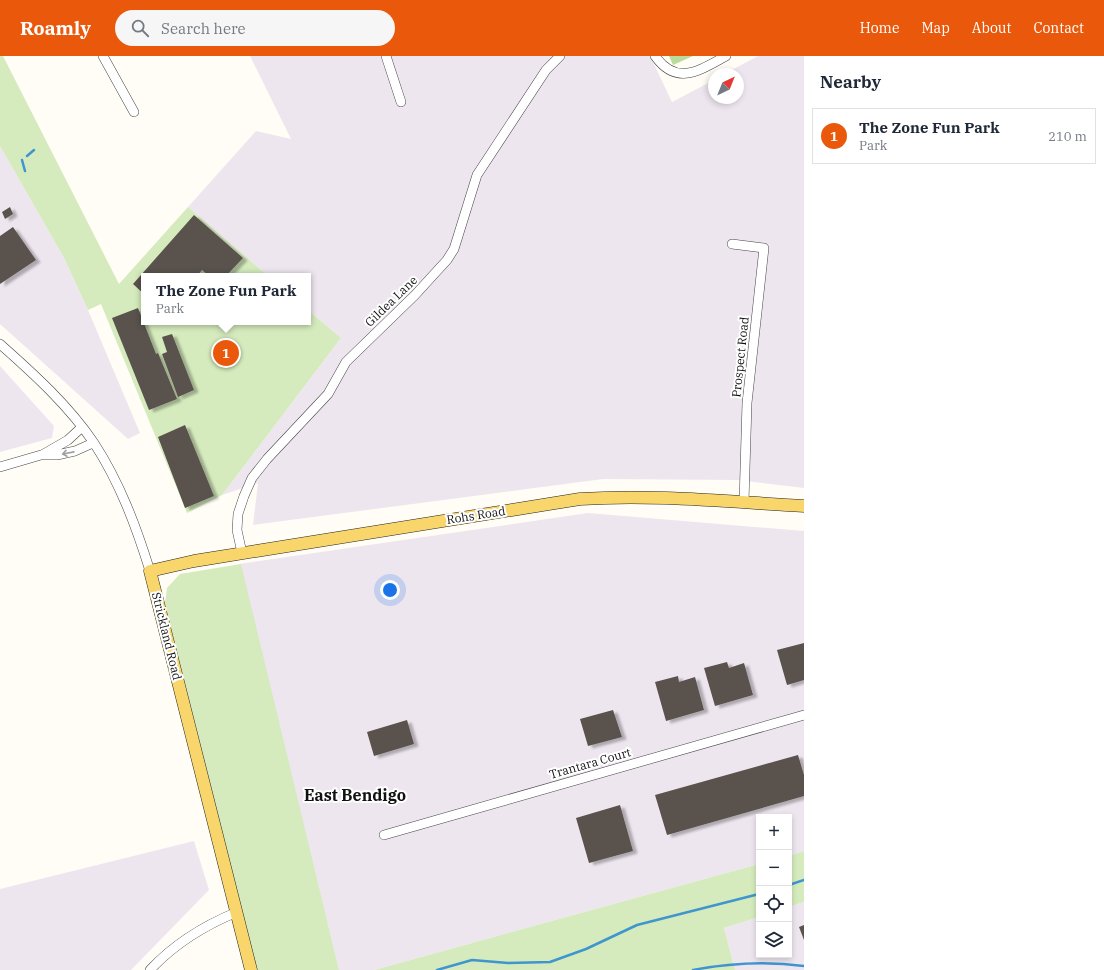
<!DOCTYPE html>
<html lang="en">
<head>
<meta charset="utf-8">
<style>
  body { margin:0; font-family:"IBM Plex Serif",serif; background:#f6f6f7; color:#1f2937 }
  .controls { position:absolute; right:12px; bottom:12px; display:grid; overflow:hidden; border-radius:0px; box-shadow:0 2px 6px #0003 }
  .controls button { width:36px; height:36px; display:grid; place-items:center; padding:0; border:0; border-bottom:1px solid #e0e1e3; background:#fff; color:#1f2937; font:20px sans-serif }
  .compass { position:absolute; left:708px; top:12px; width:36px; height:36px; border-radius:50%; background:#fff; box-shadow:0 2px 6px #0003; rotate:43deg }
  .you { position:absolute; left:390px; top:534px; width:14px; height:14px; margin:-10px; border:3px solid #fff; border-radius:50%; background:#1a73e8; box-shadow:0 0 0 6px #1a73e833 }
  .badge { display:grid; place-items:center; width:26px; height:26px; border-radius:50%; background:#ea580c; color:#fff; font-size:13px; font-weight:700 }
  .pin { position:absolute; translate:-50% -50%; border:2px solid #fff; box-shadow:0 1px 4px #0006 }
  .popup { position:absolute; left:141px; top:217px; width:170px; height:52px; box-sizing:border-box; display:grid; place-content:center; border-radius:0px; background:#fff; filter:drop-shadow(0 1px 3px #0005); font-size:13px; white-space:nowrap; color:#747a83 }
  .popup b { font-size:15px; color:#1f2937 }
  .popup::after { content:''; position:absolute; left:50%; top:100%; margin-left:-8px; border:8px solid transparent; border-top-color:#fff }
  .list { margin:0; padding:0; list-style:none }
  h2 { display:flex; justify-content:space-between; align-items:center; height:52px; margin:0; padding:0 16px; font-size:17px }
  h2 small { font-size:13px; font-weight:400; color:#747a83 }
  .list li { display:grid; grid-template-columns:26px 1fr auto; gap:12px; align-items:center; box-sizing:border-box; height:56px; margin:0 8px 8px; padding:0 8px; border:1px solid #e0e1e3; border-radius:0px }
  .list b { display:block; font-size:15px; white-space:nowrap }
  .list p { margin:0; font-size:13px; white-space:nowrap; color:#747a83 }
  .list em { font-size:13px; font-style:normal; color:#747a83 }
  .icon { flex:none; width:22px; height:22px; fill:none; stroke:currentColor; stroke-width:2; stroke-linecap:round; stroke-linejoin:round }
  .map { position:relative; flex:none; width:804px; height:914px; overflow:hidden }
  header { display:flex; align-items:center; gap:24px; box-sizing:border-box; height:56px; padding:0 20px; background:#ea580c; color:#fff }
  header strong { font-size:19px }
  nav { display:flex; gap:22px; margin-inline-start:auto; font-size:14px }
  .search { width:280px; height:36px; background:#f6f6f7; display:flex; align-items:center; gap:10px; box-sizing:border-box; padding:0 14px; border-radius:22px; color:#747a83; font-size:15px }
  main { display:flex }
  aside { flex:1; background:#fff }
  .map>svg:first-child { display:block }
  .industrial { fill:#eee6ef }
  .green { fill:#d5ebbd }
  .forest { fill:#b9dc9c }
  .lines { fill:none; stroke-linecap:round; stroke-linejoin:round }
  .stream { stroke:#3f96cf; stroke-width:2.5 }
  .building { fill:#5a524d; filter:url(#shadow) }
  .minor-casing { stroke:#444; stroke-width:10 }
  .major-casing { stroke:#222; stroke-width:13 }
  .minor { stroke:#fff; stroke-width:9 }
  .major { stroke:#f9d66b; stroke-width:12 }
  .oneway { stroke:#a0a0a0 }
  .labels { text-anchor:middle; dominant-baseline:central; stroke-width:4; stroke-linejoin:round; paint-order:stroke }
  .street-label { font-size:12px; fill:#111; stroke:#fff }
  .district-label { font-size:16px; font-weight:bold; fill:#111; stroke:#fff }
</style>
</head>
<body>
<header>
<strong>Roamly</strong>
<div class="search"><svg class="icon" aria-label="search" viewBox="0 0 24 24"><circle cx="10" cy="10" r="6"/><path d="M15 15l6 6"/></svg>Search here</div>
<nav><a>Home</a><a>Map</a><a>About</a><a>Contact</a></nav>
</header>
<main>
<div class="map">
<svg width="804" height="914" viewBox="0 0 804 914">
  <defs>
    <filter id="shadow"><feDropShadow dx="4.5" dy="2.5" stdDeviation="1" flood-color="#0004"/></filter>
  </defs>
  <rect width="100%" height="100%" fill="#fffdf5"/>
  <!-- industrial -->
  <path class="industrial" d="M250 0H650L672 46 714 24V42H738V18H724L758 0H804V432L738 424 603 423 253 469 258 427 222 439 341 282 308 254V220H268L188 151 256 75 291 83Z
    M0 90 64 202 88 254 140 377 128 383 0 268Z
    M0 310 54 370 52 382 0 396Z
    M588 457 804 475V795L789 800V761H759V808L374 914H339L239 508Z
    M194 785 209 834 131 914H0V833Z
    M804 846V914H735L724 872 759 861V899H789V851Z"/>
  <!-- green -->
  <path class="green" d="M0 0H3L119 228 188 151 268 220H144V266H308V254L341 282 222 439 187 457 101 248 88 254 64 202 0 90Z
    M241 508 339 914H257L165 547 167 532 180 518Z
    M804 795V846L789 851V800Z
    M759 808V861L724 872 735 914H374Z"/>
  <!-- forest -->
  <path class="forest" d="M669 0H693L673 9Z"/>
  <g class="lines">
    <!-- stream -->
    <path class="stream" d="M27 100 34 94
      M22 104 25 115
      M789 829 804 824
      M437 914 472 904 508 907 550 906 586 893 637 869 759 838
      M693 914C730 907 767 905 804 910"/>
  </g>
  <!-- building -->
  <path class="building" d="M10 151 13 158 5 163 2 156Z
    M194 159 243 202 226 220H209L202 214 197 220H144V238L133 228Z
    M13 171 36 204 0 228V180Z
    M138 252 156 298 158 297 177 343 149 354 112 262Z
    M172 278 194 334 178 341 162 298 167 296 162 281Z
    M185 369 214 440 185 452 158 381Z
    M804 587V624L787 629 777 594Z
    M727 606 729 612 744 607 753 639 715 650 704 612Z
    M678 620 679 626 695 621 704 654 666 665 655 626Z
    M613 654 622 681 588 690 580 663Z
    M407 664 414 688 374 700 367 676Z
    M798 699 804 719V740L667 779 655 739Z
    M620 749 633 795 589 807 576 762Z
    M804 869V884L799 871Z"/>
  <g class="lines">
    <!-- minor casing -->
    <g class="minor-casing">
      <path id="minor" d="M103 0 134 56
        M386 0 401 46
        M655 0C677 31 700 14 726 0
        M732 188 764 192 747 347 744 446
        M0 288C34 318 69 350 94 387 120 427 136 470 150 515
        M42 399 68 384 82 371
        M0 411 41 399H57L75 395 93 387
        M242 497 237 474 238 458 244 440 252 422 267 403 328 338 346 306 415 239 447 204 454 193 477 119 546 14 560 0
        M384 779 804 659
        M150 914C175 887 203 870 237 856"/>
    </g>
    <!-- major casing -->
    <g class="major-casing">
      <path id="major" d="M251 914 150 515 194 505 580 443C654 438 730 446 804 450"/>
    </g>
    <!-- minor -->
    <use href="#minor" class="minor"/>
    <!-- major -->
    <use href="#major" class="major"/>
  </g>
  <!-- one-way arrows -->
  <defs><path id="oneway-shaft" d="M-6 0H5M1.5-3L5.5 0L1.5 3" fill="none" stroke-width="1.6" stroke-linecap="round" stroke-linejoin="round"/></defs>
  <use class="oneway" href="#oneway-shaft" transform="translate(68 397) rotate(169)"/>
  <g class="labels">
    <!-- street labels -->
    <g class="street-label">
      <text transform="translate(391 245) rotate(-44)">Gildea Lane</text>
      <text transform="translate(740 301) rotate(-84)">Prospect Road</text>
      <text transform="translate(476 459) rotate(-9)">Rohs Road</text>
      <text transform="translate(167 580) rotate(76)">Strickland Road</text>
      <text transform="translate(590 707) rotate(-16)">Trantara Court</text>
    </g>
    <!-- district labels -->
    <g class="district-label">
      <text x="355" y="739">East Bendigo</text>
    </g>
  </g>
</svg>
<div class="controls">
<button>+</button>
<button>−</button>
<button><svg class="icon" aria-label="locate" viewBox="0 0 24 24"><circle cx="12" cy="12" r="6"/><path d="M12 2v4M12 18v4M2 12h4M18 12h4"/></svg></button>
<button><svg class="icon" aria-label="layers" viewBox="0 0 24 24"><path d="M12 4l9 5-9 5-9-5zM3 14l9 5 9-5"/></svg></button>
</div>
<svg class="compass" viewBox="-18 -18 36 36"><path d="M0-13l5 13h-10z" fill="#e53935"/><path d="M0 13l5-13h-10z" fill="#747a83"/></svg>
<div class="you"></div>
<div class="pin badge" style="left:226px;top:297px">1</div>
<div class="popup"><b>The Zone Fun Park</b>Park</div>
</div>
<aside>
<h2>Nearby<small></small></h2>
<ul class="list">
<li><span class="badge">1</span><div><b>The Zone Fun Park</b><p>Park</p></div><em>210 m</em></li>
</ul>
</aside>
</main>
</body>
</html>
